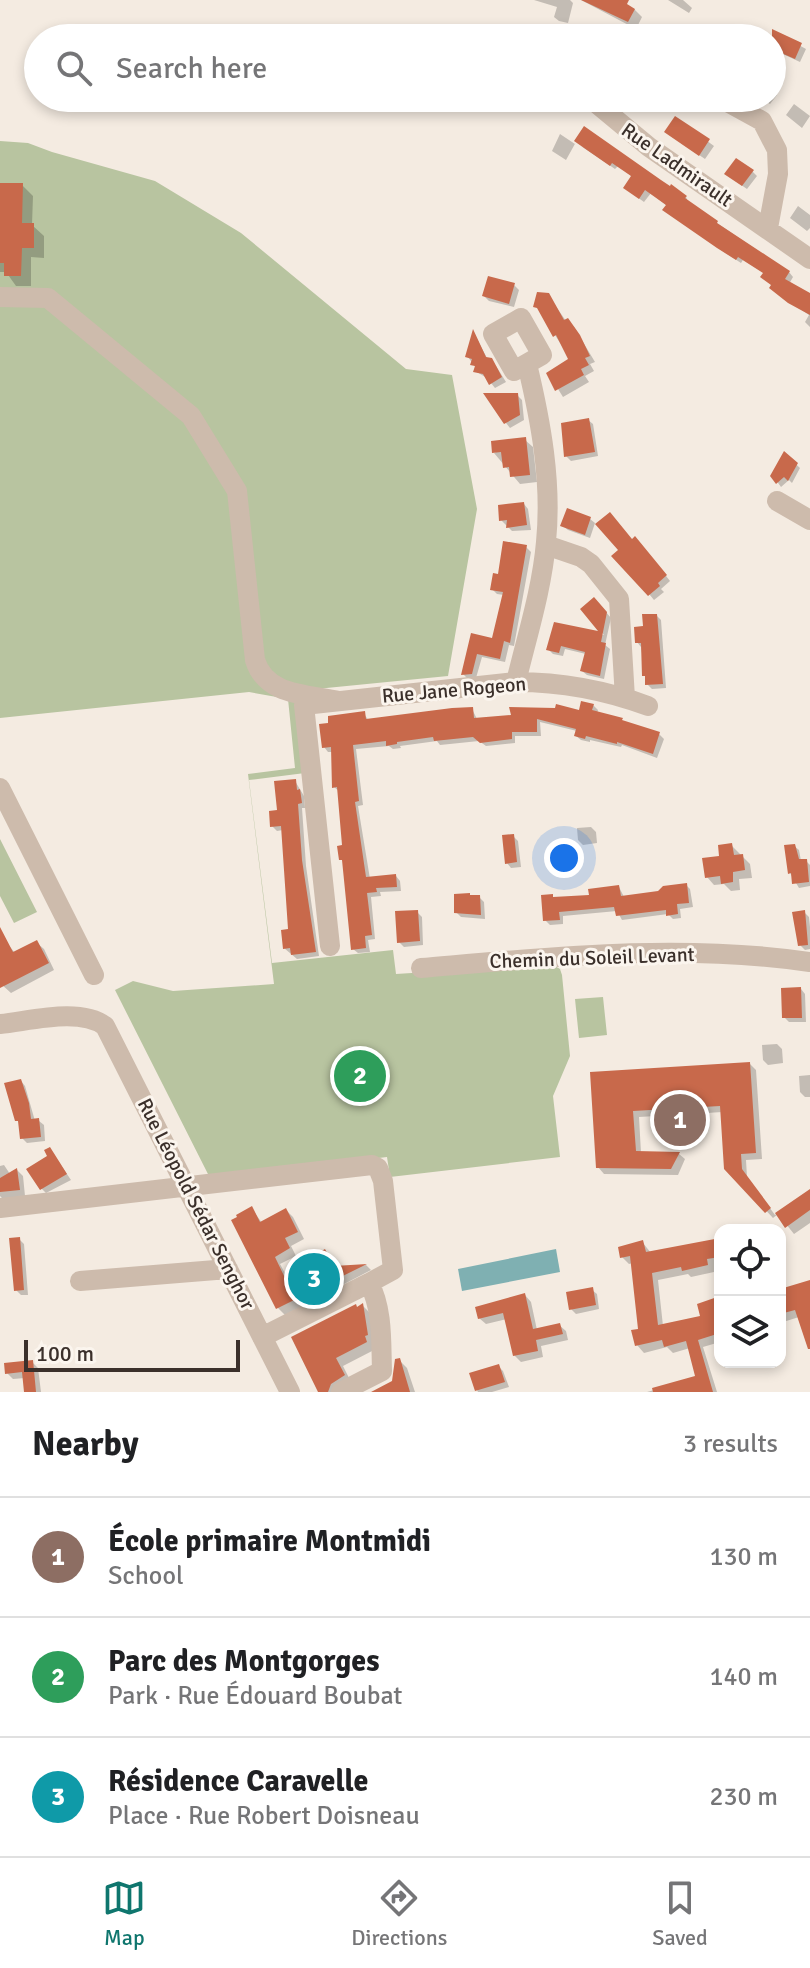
<!DOCTYPE html>
<html lang="en">
<head>
<meta charset="utf-8">
<style>
  body { margin:0; font-family:Signika,sans-serif; background:#f6f6f6; color:#202124 }
  .controls { position:absolute; right:24px; bottom:24px; display:grid; overflow:hidden; border-radius:16px; box-shadow:0 4px 12px #0003 }
  .controls button { width:72px; height:72px; display:grid; place-items:center; padding:0; border:0; border-bottom:2px solid #e0e0e0; background:#fff; color:#202124; font:40px sans-serif }
  .scale { position:absolute; left:24px; bottom:20px; width:216px; box-sizing:border-box; padding-left:8px; border:4px solid #3b302b; border-top:0; font-size:22px; line-height:28px; white-space:nowrap; color:#3b302b; -webkit-text-stroke:6px #fbf5ee; paint-order:stroke }
  .you { position:absolute; left:564px; top:858px; width:28px; height:28px; margin:-20px; border:6px solid #fff; border-radius:50%; background:#1a73e8; box-shadow:0 0 0 12px #1a73e833 }
  .badge { display:grid; place-items:center; width:52px; height:52px; border-radius:50%; background:#0f766e; color:#fff; font-size:26px; font-weight:700 }
  .pin { position:absolute; translate:-50% -50%; border:4px solid #fff; box-shadow:0 2px 8px #0006 }
  .list { margin:0; padding:0; list-style:none }
  h2 { display:flex; justify-content:space-between; align-items:center; height:104px; margin:0; padding:0 32px; font-size:34px }
  h2 small { font-size:26px; font-weight:400; color:#757577 }
  .list li { display:grid; grid-template-columns:52px 1fr auto; gap:24px; align-items:center; box-sizing:border-box; height:120px; padding:0 32px; border-top:2px solid #e0e0e0 }
  .list b { display:block; font-size:30px; white-space:nowrap }
  .list p { margin:0; font-size:26px; white-space:nowrap; color:#757577 }
  .list em { font-size:26px; font-style:normal; color:#757577 }
  .icon { flex:none; width:44px; height:44px; fill:none; stroke:currentColor; stroke-width:2; stroke-linecap:round; stroke-linejoin:round }
  .map { position:relative; flex:none; width:810px; height:1392px; overflow:hidden }
  .search { position:absolute; background:#fff; box-shadow:0 4px 12px #0003; left:24px; right:24px; top:24px; height:88px; display:flex; align-items:center; gap:20px; box-sizing:border-box; padding:0 28px; border-radius:44px; color:#757577; font-size:30px }
  .sheet { height:464px; background:#fff }
  nav { display:flex; justify-content:space-around; align-items:center; box-sizing:border-box; height:112px; border-top:2px solid #e0e0e0; background:#fff; font-size:22px; color:#757577 }
  nav a { display:grid; justify-items:center; gap:4px }
  nav .on { color:#0f766e }
  .map>svg:first-child { display:block }
  .green { fill:#b8c4a0 }
  .water { fill:#7fb0b2 }
  .shadow { fill:#0003 }
  .building { fill:#c8694b }
  .lines { fill:none; stroke-linecap:round; stroke-linejoin:round }
  .minor { stroke:#cdbbac; stroke-width:20 }
  .labels { text-anchor:middle; dominant-baseline:central; stroke-width:6; stroke-linejoin:round; paint-order:stroke }
  .street-label { font-size:20px; fill:#3b302b; stroke:#fbf5ee }
</style>
</head>
<body>
<div class="map">
<svg width="810" height="1392" viewBox="0 0 810 1392">
  <rect width="100%" height="100%" fill="#f4ebe1"/>
  <!-- green -->
  <path class="green" d="M0 141 28 143 52 152 155 181 241 233 406 369 452 375 477 509 448 676 296 691 305 773 249 780 272 963 393 950 396 974 551 964 560 969 562 975 570 1056 553 1096 560 1157 390 1177 387 1157 210 1178 115 990 133 981 173 991 274 984 248 774 295 768 288 699 249 692 0 718Z
    M0 839 37 912 14 923 0 896Z
    M603 997 607 1035 579 1038 575 999Z"/>
  <!-- water -->
  <path class="water" d="M556 1249 560 1272 462 1291 458 1269Z"/>
  <!-- shadow -->
  <path class="shadow" d="M534 0H570L573 3 568 23 559 21 554 17 557 7Z
    M581 0H599L634 9 642 17 636 29Z
    M668 0H683L692 8 689 13Z
    M775 32 806 49 800 62 772 49Z
    M772 90 777 95 770 104 760 98H772Z
    M794 104 810 116 802 128 786 115Z
    M676 118 714 146 705 159 671 136Z
    M560 134 575 144 576 142 566 160 552 151Z
    M581 146 671 187 686 197 689 204 789 272 793 277 789 284 810 295V327L805 322 809 315 776 292 764 273 743 260 741 263 724 252 651 193 644 202 630 192 633 177 618 166 615 169Z
    M752 171 757 176 747 189 731 178Z
    M0 185H22L33 196 32 225 44 236V258L31 257V286H16L6 272H0Z
    M798 206 810 215V228L807 231 790 218Z
    M514 285 519 290 514 307 489 301 484 296Z
    M548 295 566 321 574 327 595 362 590 364 594 371 585 376 589 382 563 397 548 373 571 360 555 335Z
    M474 333 488 360 496 366 506 382 495 388 487 378 475 371 476 368 468 357Z
    M517 395 522 400 524 420 510 428 506 423Z
    M588 420 593 424 598 456 571 461 566 456Z
    M525 440 533 447 537 482 520 484 494 453Z
    M785 454 800 468 792 483 789 480 781 487 773 476Z
    M524 504 528 509 531 530 512 531 501 520Z
    M590 519 595 523 590 538 568 530 563 526Z
    M632 541 640 543 670 581 661 589 664 592 654 600 645 589Z
    M526 547 531 552 514 646 509 645 505 662 482 657 476 678 468 679 463 674 472 636 493 641 504 595 497 594 492 589 499 576Z
    M599 604 611 618 605 645 610 649 604 679 587 675 582 671 586 654 565 649 563 656 553 654 548 649 555 624 604 635 582 609Z
    M657 616 661 620 666 688 652 689 647 684 641 647 637 642 645 628Z
    M593 705 598 710 597 714 659 734 664 739 657 758 622 745 621 747 590 740V742L581 740 576 736 577 731 540 722 541 736H515V743L486 746 479 741 440 745 437 741 400 746 401 748 393 749 389 746 356 749 363 805 358 806 370 879 396 876 400 881 401 891 380 892 381 896 371 897 375 939 368 940 370 952 358 953 353 949 344 862 341 859 344 847 340 792 334 787 333 752H328L324 747 364 714 369 721 472 709 477 719 580 712Z
    M295 781 304 796 305 808H302L306 866 319 956 297 959 284 948 291 931 283 830 277 831 272 826Z
    M591 827 596 832 597 843 583 845 578 840 577 828Z
    M513 836 518 841 521 867 511 868 507 863Z
    M731 845 750 864 752 878 739 879 740 890 731 891 724 884 714 885 707 877Z
    M794 846 799 850 801 861H806L810 865V886L799 888 790 873Z
    M686 885 690 889 693 907 680 909 681 918 673 919 668 914 622 920 617 911 563 916V924L550 925 545 920 552 896 555 899 591 897 619 887 624 897 659 893Z
    M479 897 484 902 485 919 461 917 456 912Z
    M417 912 422 917 423 945 404 947 399 942Z
    M804 912 809 917 810 927V949L805 950 800 945Z
    M6 942 15 953 37 943 44 949 54 970 11 993 0 983V945Z
    M801 989 805 994 806 1022H789L784 1017Z
    M777 1044 782 1049 783 1063 768 1065 763 1060 762 1045Z
    M750 1064 756 1070 762 1159 746 1160 747 1177 775 1215 810 1191V1223L794 1234 778 1214 773 1218 726 1168 723 1112 639 1117 641 1153 679 1154 685 1159 678 1175 604 1174 598 1167 592 1074Z
    M810 1075V1097H805L800 1092 799 1076Z
    M21 1081 25 1086 35 1121H39L44 1125 45 1141 27 1143 22 1138 21 1124 17 1120Z
    M50 1149 71 1180 46 1193 41 1188Z
    M4 1165 10 1174 17 1170 23 1176 25 1196 5 1201 0 1196V1166Z
    M252 1209 262 1223 286 1210 293 1217 304 1239 291 1246 296 1256 280 1264 288 1279 315 1266 325 1252 337 1268 366 1265 371 1270 285 1315 278 1308 234 1221Z
    M19 1239 24 1244 28 1295H21L16 1290Z
    M720 1240V1265L714 1266V1272L691 1277 688 1274 658 1280 663 1326 703 1317 720 1298V1342L703 1347 717 1392H647L698 1378 690 1348 673 1353 667 1347 644 1353 637 1345 640 1330 633 1263 629 1264 622 1257 643 1243 651 1253Z
    M810 1281V1346L799 1317 780 1323V1291Z
    M592 1290 597 1294 599 1309 576 1314 571 1309Z
    M525 1295 531 1302 537 1330 559 1325 566 1331 568 1340 541 1346 543 1357 521 1362 514 1355 507 1319 486 1324 479 1318Z
    M363 1306 371 1314 374 1350 343 1366 352 1384 339 1392H320L357 1309Z
    M399 1360 407 1368 415 1392H375L394 1382Z
    M32 1362 38 1368 41 1392H26L25 1378 13 1379 7 1373Z
    M498 1366 503 1371 509 1387 492 1392H478L477 1390Z"/>
  <!-- building -->
  <path class="building" d="M581 0H629L627 4 635 9 628 22Z
    M772 29 802 43 795 59 772 49Z
    M675 116 710 139 699 156 664 132Z
    M584 126 661 180 670 186 671 184 687 196 685 198 718 221 717 223 790 271 785 279 810 293V315L788 303 769 288 771 285 760 277 763 273 738 257 736 260 717 248 662 210 666 205 645 190 639 199 623 188 631 176 612 163 610 166 574 141Z
    M736 158 754 170 742 186 724 174Z
    M0 183H23L22 223H34V248H22L21 276H4V263H0Z
    M488 276 515 283 509 304 482 296Z
    M537 292 549 293 564 320 568 318 580 335 590 356 585 358 589 365 581 369 584 375 555 391 546 373 568 359 556 335 553 337 537 308 533 307Z
    M473 329 486 357 492 358 502 377 489 385 483 374 473 372 475 366 470 365 472 359 465 357Z
    M483 393H518L520 415 504 424Z
    M589 418 595 452 564 457 561 423Z
    M526 437 530 475 510 477 509 467 503 468 501 452 492 453 491 441Z
    M784 451 798 463 788 481 784 477 776 484 770 476Z
    M524 502 527 525 506 528 507 520 499 521 498 505Z
    M567 508 591 517 585 535 560 526Z
    M610 512 632 539 635 536 667 575 658 583 660 586 648 596 611 556 618 550 595 524Z
    M503 541 527 545 510 643 504 641 500 659 477 654 472 674 461 675 471 633 492 638 503 592 490 590 493 573 498 574Z
    M594 597 607 612 601 642 606 643 600 676 580 671 585 652 561 646 559 653 546 650 554 622 598 631 580 609Z
    M642 614H657L663 684 645 685V676H642L641 643H635L634 627 643 626Z
    M581 701 594 704 592 710 623 718 622 720 660 732 653 754 617 742V744L586 736 585 739 574 736 576 729 537 719V732H512V739L480 743 473 737 434 741 433 737 397 742V744L386 746V741L353 745 359 801 355 802 366 877 396 874 397 887 376 888 377 892 367 893 372 935 365 936 366 948 351 950 342 860H339L337 846 342 845 337 787 332 788 331 747 322 748 319 724 328 723V716L365 711 366 719 452 708 473 707 474 718 511 715 509 707 555 708 556 704 579 710Z
    M296 779 297 790 300 789 302 803 298 804 302 860 316 952 291 955 290 948 283 949 281 930 288 929 281 826 270 827 269 811 277 810 274 781Z
    M514 834 517 862 505 864 502 835Z
    M732 843 734 855 743 854 745 870 733 872V882L721 884 720 876 705 878 702 858 719 856 718 845Z
    M795 844 799 859H807L809 882 792 884 791 873 788 874 784 845Z
    M687 883 689 903 677 904 678 914 666 916V910L616 916 614 907 559 912 560 920 543 921 541 895 553 894V897L589 895 588 889 619 885 621 896 658 891 663 886Z
    M470 893V895H480L481 915 454 913V894Z
    M418 910 420 941 397 943 395 911Z
    M805 910 808 945 798 946 792 912Z
    M0 927 13 952 37 940 49 963 0 988Z
    M801 987 802 1018H782L781 988Z
    M750 1062 756 1153 741 1154 742 1169 771 1208 765 1213 724 1169 720 1106 633 1111 636 1151 680 1152 671 1169 596 1168 590 1072Z
    M21 1079 29 1103 31 1119 39 1118 41 1137 20 1139 18 1121H15L4 1083Z
    M50 1147 67 1174 40 1190 26 1169 47 1156 44 1150Z
    M17 1168 20 1190 0 1192V1178Z
    M810 1189V1210L785 1228 775 1213Z
    M252 1206 260 1222 286 1208 298 1232 285 1238 290 1248 275 1257 285 1278 312 1265 309 1258 325 1249 334 1266 367 1264 276 1309 231 1220 237 1217 236 1215Z
    M20 1237 24 1290 14 1291 9 1238Z
    M720 1238V1257L707 1259 708 1265 682 1271 681 1267 652 1273 658 1325 700 1316 697 1304 720 1296V1333L698 1340 713 1392H653L652 1388 695 1376 686 1341 664 1347 662 1340 635 1346 631 1330 638 1329 630 1256 620 1258 618 1247 643 1240 646 1252Z
    M810 1280V1349H808L795 1310 780 1314V1289Z
    M593 1287 596 1305 569 1310 566 1292Z
    M525 1293 533 1329 560 1323 563 1334 536 1340 538 1351 513 1356 503 1313 478 1319 475 1307Z
    M363 1303 368 1335 365 1336 367 1342 336 1358 345 1375 331 1384 328 1392H318L291 1337 356 1304 357 1307Z
    M400 1358 410 1392H371L392 1381 395 1359Z
    M33 1360 36 1392H24L22 1372 5 1374 4 1363Z
    M499 1364 505 1382 475 1391 469 1373Z"/>
  <g class="lines">
    <!-- minor -->
    <path class="minor" d="M590 98 649 147 810 259
      M722 99 762 121 777 150 778 174 768 228
      M0 297 48 298 191 416 237 491 255 660C266 696 306 694 339 701
      M521 318 542 355 514 371 493 334Z
      M777 501 810 520
      M546 545 581 557 591 564 619 599 625 698
      M516 682C527 636 542 589 546 542 552 482 541 422 527 364
      M0 788 94 975
      M330 946 304 705 516 682C563 682 605 690 648 706
      M421 968C550 957 681 943 810 962
      M0 1024C30 1021 80 1007 105 1026L290 1392
      M0 1208 372 1165 378 1168 383 1181 393 1270 369 1283
      M80 1281 228 1269
      M262 1337 369 1283C383 1309 381 1342 382 1371L341 1392"/>
  </g>
  <g class="labels">
    <!-- street labels -->
    <g class="street-label">
      <text transform="translate(677 165) rotate(35)">Rue Ladmirault</text>
      <text transform="translate(454 690) rotate(-5)">Rue Jane Rogeon</text>
      <text transform="translate(592 958) rotate(-2)">Chemin du Soleil Levant</text>
      <text transform="translate(196 1204) rotate(63)">Rue Léopold Sédar Senghor</text>
    </g>
  </g>
</svg>
<div class="controls">
<button><svg class="icon" aria-label="locate" viewBox="0 0 24 24"><circle cx="12" cy="12" r="6"/><path d="M12 2v4M12 18v4M2 12h4M18 12h4"/></svg></button>
<button><svg class="icon" aria-label="layers" viewBox="0 0 24 24"><path d="M12 4l9 5-9 5-9-5zM3 14l9 5 9-5"/></svg></button>
</div>
<div class="scale">100 m</div>
<div class="you"></div>
<div class="pin badge" style="left:680px;top:1120px;background:#8d6e63">1</div>
<div class="pin badge" style="left:360px;top:1076px;background:#2e9e5b">2</div>
<div class="pin badge" style="left:314px;top:1279px;background:#0f9aa8">3</div>
<div class="search"><svg class="icon" aria-label="search" viewBox="0 0 24 24"><circle cx="10" cy="10" r="6"/><path d="M15 15l6 6"/></svg>Search here</div>
</div>
<section class="sheet">
<h2>Nearby<small>3 results</small></h2>
<ul class="list">
<li><span class="badge" style="background:#8d6e63">1</span><div><b>École primaire Montmidi</b><p>School</p></div><em>130 m</em></li>
<li><span class="badge" style="background:#2e9e5b">2</span><div><b>Parc des Montgorges</b><p>Park · Rue Édouard Boubat</p></div><em>140 m</em></li>
<li><span class="badge" style="background:#0f9aa8">3</span><div><b>Résidence Caravelle</b><p>Place · Rue Robert Doisneau</p></div><em>230 m</em></li>
</ul>
</section>
<nav>
<a class="on"><svg class="icon" aria-label="map" viewBox="0 0 24 24"><path d="M3 6l6-2 6 2 6-2v14l-6 2-6-2-6 2zM9 4v14M15 6v14"/></svg>Map</a>
<a><svg class="icon" aria-label="directions" viewBox="0 0 24 24"><path d="M12 3l9 9-9 9-9-9zM9 14v-3h6M13 9l2 2-2 2"/></svg>Directions</a>
<a><svg class="icon" aria-label="saved" viewBox="0 0 24 24"><path d="M7 4h10v16l-5-4-5 4z"/></svg>Saved</a>
</nav>
</body>
</html>
